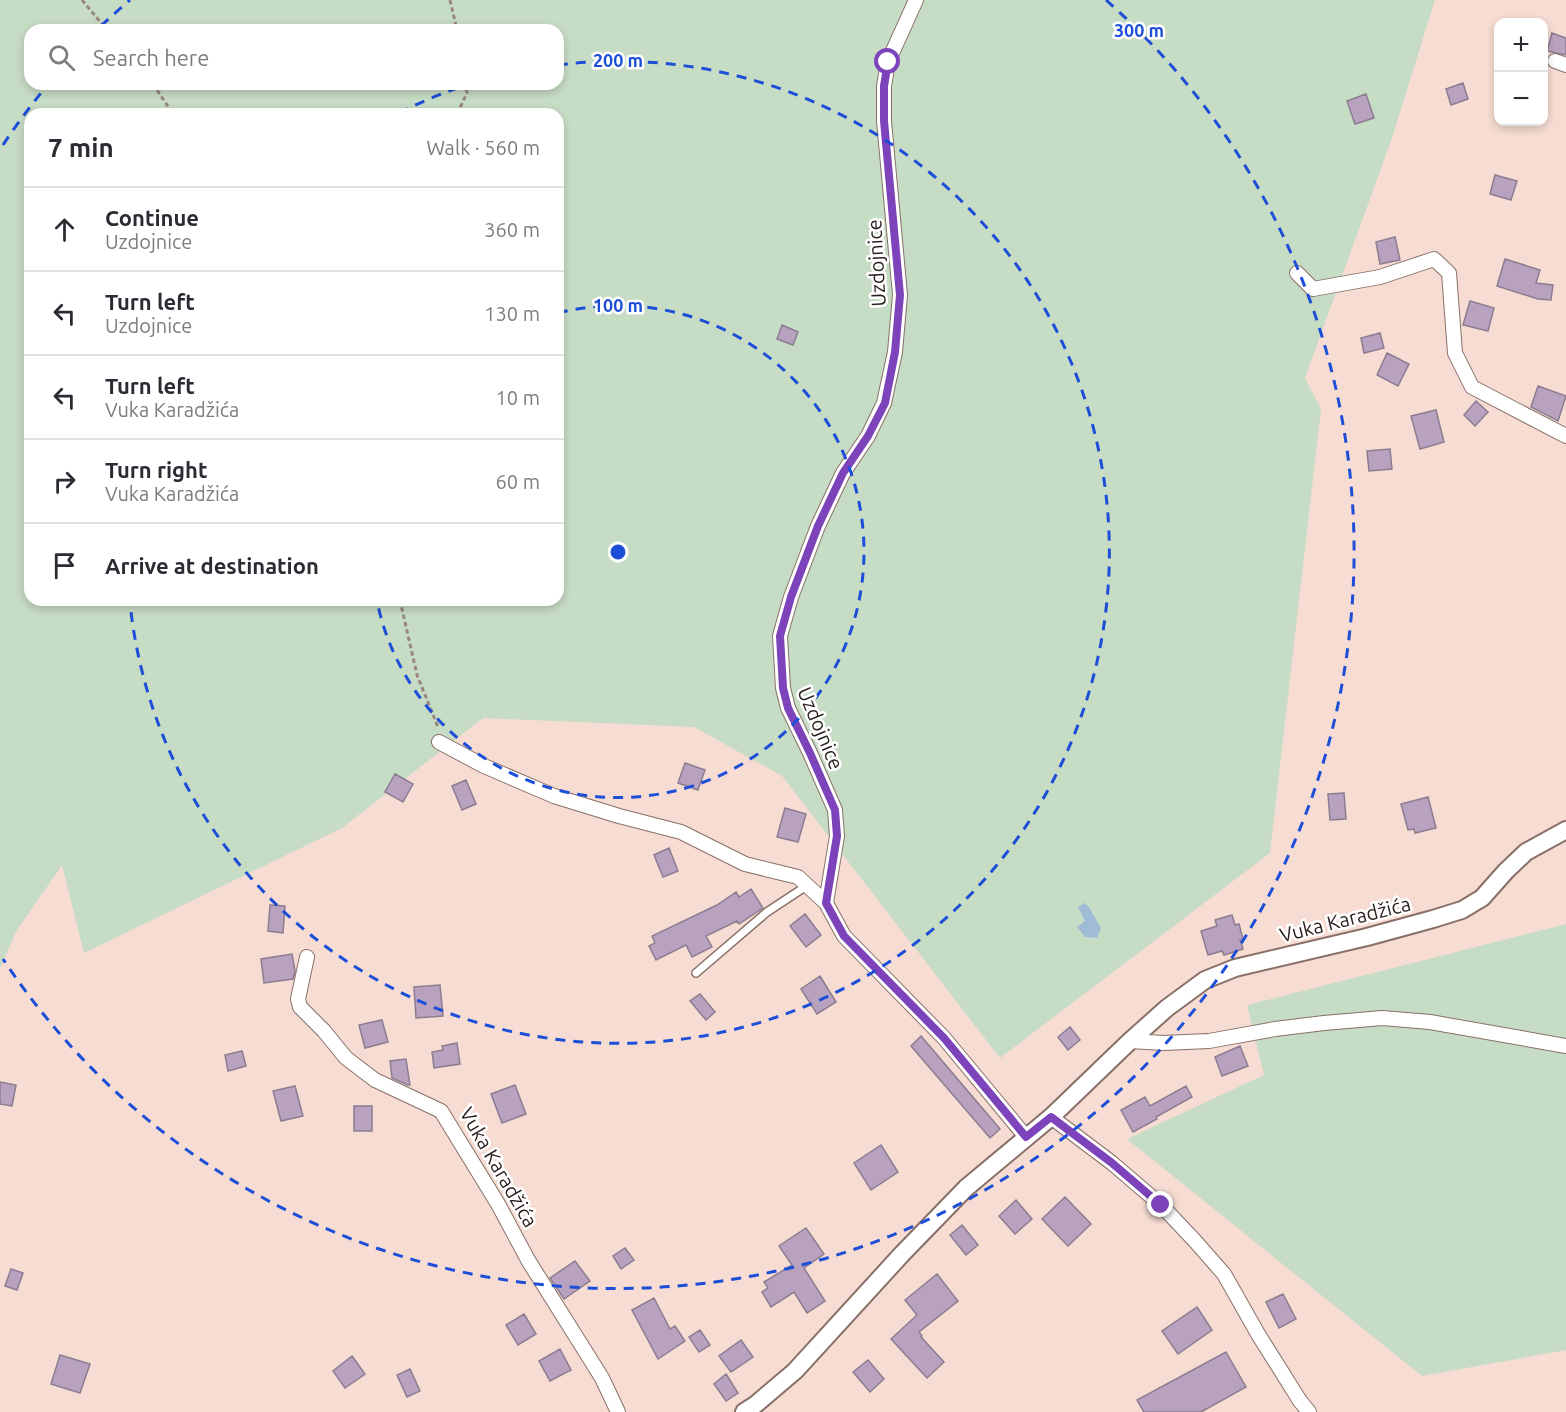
<!DOCTYPE html>
<html lang="en">
<head>
<meta charset="utf-8">
<style>
  body { margin:0; font-family:Ubuntu,sans-serif; background:#f7f7f7; color:#2b2b33 }
  .controls { position:absolute; right:18px; top:18px; display:grid; overflow:hidden; border-radius:12px; box-shadow:0 3px 9px #0003 }
  .controls button { width:54px; height:54px; display:grid; place-items:center; padding:0; border:0; border-bottom:2px solid #e1e1e2; background:#fff; color:#2b2b33; font:30px sans-serif }
  .stop { position:absolute; width:18px; height:18px; margin:-14px; border:4px solid #7c43ba; border-radius:50%; background:#fff }
  .stop.end { background:#7c43ba; border-color:#fff; box-shadow:0 2px 6px #0008 }
  .list { margin:0; padding:0; list-style:none }
  h2 { display:flex; justify-content:space-between; align-items:center; height:78px; margin:0; padding:0 24px; font-size:26px }
  h2 small { font-size:20px; font-weight:400; color:#7c7c81 }
  .list li { display:grid; grid-template-columns:39px 1fr auto; gap:18px; align-items:center; box-sizing:border-box; height:84px; padding:0 24px; border-top:2px solid #e1e1e2 }
  .list b { display:block; font-size:22px; white-space:nowrap }
  .list p { margin:0; font-size:20px; white-space:nowrap; color:#7c7c81 }
  .list em { font-size:20px; font-style:normal; color:#7c7c81 }
  .icon { flex:none; width:33px; height:33px; fill:none; stroke:currentColor; stroke-width:2; stroke-linecap:round; stroke-linejoin:round }
  .map { position:relative; flex:none; width:1566px; height:1412px; overflow:hidden }
  .search { position:absolute; background:#fff; box-shadow:0 3px 9px #0003; left:24px; top:24px; width:540px; height:66px; display:flex; align-items:center; gap:15px; box-sizing:border-box; padding:0 21px; border-radius:18px; color:#7c7c81; font-size:22px }
  .panel { position:absolute; background:#fff; box-shadow:0 3px 9px #0003; left:24px; top:108px; width:540px; height:498px; border-radius:18px }
  .map>svg:first-child { display:block }
  .green { fill:#c7dcc4; fill-rule:evenodd }
  .water { fill:#9fbbd6 }
  .building { fill:#b9a2c0; stroke:#8b7d90; stroke-width:1.5 }
  .lines { fill:none; stroke-linecap:round; stroke-linejoin:round }
  .service-casing { stroke:#887067; stroke-width:10 }
  .minor-casing { stroke:#887067; stroke-width:16 }
  .tertiary-casing { stroke:#887067; stroke-width:20 }
  .path { stroke:#998780; stroke-width:3; stroke-dasharray:4.5 3; stroke-linecap:butt }
  .service { stroke:#fff; stroke-width:7 }
  .minor { stroke:#fff; stroke-width:14 }
  .tertiary { stroke:#fff; stroke-width:16 }
  .route { stroke:#7c43ba; stroke-width:8 }
  .ring { fill:none; stroke:#1d4ed8; stroke-width:3; stroke-dasharray:10 8 }
  .labels { text-anchor:middle; dominant-baseline:central; stroke-width:5; stroke-linejoin:round; paint-order:stroke }
  .street-label { font-size:20px; fill:#2b211e; stroke:#fff }
  .centre { fill:#1d4ed8; stroke:#fff; stroke-width:3 }
  .ring-label { font-size:18px; text-anchor:middle; font-weight:bold; fill:#1d4ed8; stroke:#fff; stroke-width:5; stroke-linejoin:round; paint-order:stroke }
</style>
</head>
<body>
<div class="map">
<svg width="1566" height="1412" viewBox="0 0 1566 1412">
  <rect width="100%" height="100%" fill="#f6dcd2"/>
  <!-- green -->
  <path class="green" d="M0 0H1435L1392 138 1305 378 1321 409 1270 853 1000 1058 782 776 694 727 483 718 342 828 84 953 62 865 17 930 0 968ZM30 30H558V84H30ZM30 114H558V600H30Z
    M1566 924V1350L1422 1376 1127 1139 1264 1075 1247 1005Z"/>
  <!-- water -->
  <path class="water" d="M1084 903 1089 907 1101 928 1097 938 1085 937 1077 927 1085 921 1078 907Z"/>
  <!-- building -->
  <path class="building" d="M1552 33 1566 38V55L1547 51Z
    M1463 83 1468 99 1451 105 1446 89Z
    M1366 94 1374 118 1355 124 1347 101Z
    M1495 175 1517 181 1511 200 1490 194Z
    M1395 237 1400 260 1380 264 1376 242Z
    M1505 259 1540 270 1536 283 1553 285 1551 300 1538 299 1497 286Z
    M1470 301 1494 308 1488 331 1463 325Z
    M782 325 798 332 793 345 777 339Z
    M1380 333 1384 348 1364 353 1361 338Z
    M1387 353 1409 364 1398 386 1377 375Z
    M1538 386 1566 396 1558 421 1531 407Z
    M1476 401 1488 412 1475 426 1464 415Z
    M1436 410 1444 442 1420 449 1411 416Z
    M1390 449 1392 469 1369 471 1367 451Z
    M685 763 705 770 698 790 678 783Z
    M395 774 413 784 403 802 385 792Z
    M466 780 476 804 462 810 452 786Z
    M1344 793 1346 819 1330 820 1328 794Z
    M1428 797 1436 828 1415 833 1414 829 1408 830 1401 804Z
    M785 808 806 814 798 842 777 837Z
    M669 848 678 871 663 877 654 855Z
    M751 889 763 908 739 924 737 921 706 936 712 947 692 957 686 945 656 960 649 946 655 943 652 936 717 905 736 892 739 897Z
    M270 905 285 906 283 933 268 931Z
    M805 914 821 935 806 947 790 926Z
    M1232 915 1235 925 1239 924 1243 939 1240 940 1243 949 1224 955 1222 951 1208 955 1201 931 1217 926 1215 920Z
    M292 954 295 971 293 979 264 983 261 959Z
    M820 976 836 1002 817 1014 801 989Z
    M440 985 443 1016 416 1018 414 987Z
    M700 994 715 1012 706 1020 690 1001Z
    M382 1020 388 1042 365 1048 359 1025Z
    M1070 1027 1080 1040 1068 1050 1058 1037Z
    M921 1036 1000 1129 990 1138 911 1046Z
    M457 1043 460 1064 434 1068 432 1052 443 1050 442 1046Z
    M1240 1046 1248 1066 1222 1076 1215 1057Z
    M242 1051 246 1066 228 1071 225 1055Z
    M406 1059 410 1085H408L392 1078 390 1061Z
    M0 1082 16 1085 12 1106 0 1104Z
    M515 1085 526 1114 502 1123 491 1094Z
    M295 1086 303 1116 281 1121 273 1091Z
    M1186 1086 1192 1097 1156 1117 1157 1119 1133 1132 1121 1110 1145 1097 1150 1106Z
    M354 1106H372V1131H354Z
    M881 1145 898 1172 871 1190 854 1163Z
    M1065 1197 1091 1224 1068 1246 1042 1219Z
    M1016 1200 1032 1219 1015 1234 999 1216Z
    M962 1225 978 1245 966 1255 950 1235Z
    M806 1228 824 1254 804 1268 825 1301 807 1313 794 1292 771 1307 762 1292 768 1288 764 1282 792 1265 779 1246Z
    M625 1248 634 1260 621 1269 613 1256Z
    M575 1261 590 1281 564 1299 550 1278Z
    M11 1269 23 1273 17 1290 5 1286Z
    M937 1274 958 1301 919 1332 922 1336 921 1337 944 1362 927 1378 891 1339 917 1315 905 1300Z
    M1283 1294 1296 1319 1279 1328 1266 1302Z
    M654 1298 670 1329 675 1326 685 1341 658 1359 632 1310Z
    M1197 1307 1212 1330 1178 1354 1162 1331Z
    M524 1314 536 1334 518 1345 506 1325Z
    M700 1330 710 1345 699 1352 689 1337Z
    M741 1340 753 1357 731 1372 719 1356Z
    M560 1349 571 1370 550 1381 539 1361Z
    M1226 1352 1246 1387 1201 1412H1144L1137 1400Z
    M60 1355 90 1364 80 1393 51 1384Z
    M352 1356 365 1374 345 1388 333 1371Z
    M868 1360 884 1379 870 1392 853 1372Z
    M410 1369 420 1391 407 1397 397 1375Z
    M726 1374 738 1393 726 1401 714 1384Z"/>
  <g class="lines">
    <!-- service casing -->
    <g class="service-casing">
      <path id="service" d="M696 973 767 912 808 885"/>
    </g>
    <!-- minor casing -->
    <g class="minor-casing">
      <path id="minor" d="M916 0 888 62 884 86V121L900 295 895 352 884 403 868 436 843 473 818 526 791 597 780 636 783 688 788 708 810 753 835 810 837 836 826 903 844 936 944 1038 1026 1137
        M1555 61 1566 65
        M1297 273 1313 289 1380 277 1434 259 1449 273 1455 353 1472 387 1566 436
        M439 742 484 766 554 796 619 816 681 832 745 864 798 877 826 903
        M307 957 298 999 300 1007 324 1031 346 1058 375 1080 441 1111 498 1204 528 1260 602 1378 618 1412
        M1130 1041 1163 1043 1209 1041 1275 1029 1324 1023 1382 1018 1430 1022 1566 1046
        M1051 1117 1112 1163 1161 1205 1195 1241 1224 1274 1258 1334 1300 1401 1309 1412"/>
    </g>
    <!-- tertiary casing -->
    <g class="tertiary-casing">
      <path id="tertiary" d="M744 1412 755 1405 795 1371 902 1254 966 1188 1051 1117 1130 1041 1167 1008 1205 980 1235 968 1367 937 1433 919 1462 910 1482 898 1506 871 1526 852 1566 830"/>
    </g>
    <!-- path -->
    <path class="path" d="M82 0 107 30
      M450 0 457 30
      M153 84 173 114
      M457 114 467 93 465 84
      M400 600 417 675 438 727"/>
    <!-- service -->
    <use href="#service" class="service"/>
    <!-- minor -->
    <use href="#minor" class="minor"/>
    <!-- tertiary -->
    <use href="#tertiary" class="tertiary"/>
  </g>
  <g class="lines">
    <!-- route -->
    <path class="route" d="M888 62 884 86V121L900 295 895 352 885 403 868 436 843 473 818 526 791 597 780 636 783 688 788 708 810 753 835 810 837 836 826 903 844 936 944 1038 1026 1137 1051 1117 1112 1163 1161 1205"/>
  </g>
  <!-- distance rings -->
  <g class="ring">
    <path d="M558 313A246 246 0 1 1 377 601"/>
    <path d="M399 113A491 491 0 0 1 466 85M558 65A491 491 0 1 1 130 603"/>
    <path d="M3 145A737 737 0 0 1 45 88M101 26A737 737 0 0 1 130 0M1106 0A737 737 0 1 1 3 959"/>
  </g>
  <g class="labels">
    <!-- street labels -->
    <g class="street-label">
      <text transform="translate(876 263) rotate(-93)">Uzdojnice</text>
      <text transform="translate(821 728) rotate(67)">Uzdojnice</text>
      <text transform="translate(1345 919) rotate(-14)">Vuka Karadžića</text>
      <text transform="translate(499 1167) rotate(60)">Vuka Karadžića</text>
    </g>
  </g>
  <circle cx="618" cy="552" r="9" class="centre"/>
  <g class="ring-label">
    <text x="1139" y="37">300 m</text>
    <text x="618" y="67">200 m</text>
    <text x="618" y="312">100 m</text>
  </g>
</svg>
<div class="controls">
<button>+</button>
<button>−</button>
</div>
<div class="stop" style="left:888px;top:62px"></div>
<div class="stop end" style="left:1161px;top:1205px"></div>
<div class="search"><svg class="icon" aria-label="search" viewBox="0 0 24 24"><circle cx="10" cy="10" r="6"/><path d="M15 15l6 6"/></svg>Search here</div>
<section class="panel">
<h2>7 min<small>Walk · 560 m</small></h2>
<ul class="list">
<li><svg class="icon" aria-label="ahead" viewBox="0 0 24 24"><path d="M12 20V5M6 11l6-6 6 6"/></svg><div><b>Continue</b><p>Uzdojnice</p></div><em>360 m</em></li>
<li><svg class="icon" aria-label="left" viewBox="0 0 24 24"><path d="M17 20v-9H6M10 6l-5 5 5 5"/></svg><div><b>Turn left</b><p>Uzdojnice</p></div><em>130 m</em></li>
<li><svg class="icon" aria-label="left" viewBox="0 0 24 24"><path d="M17 20v-9H6M10 6l-5 5 5 5"/></svg><div><b>Turn left</b><p>Vuka Karadžića</p></div><em>10 m</em></li>
<li><svg class="icon" aria-label="right" viewBox="0 0 24 24"><path d="M7 20v-9h11M14 6l5 5-5 5"/></svg><div><b>Turn right</b><p>Vuka Karadžića</p></div><em>60 m</em></li>
<li><svg class="icon" aria-label="arrive" viewBox="0 0 24 24"><path d="M6 21V4h12l-3 4 3 4H6"/></svg><div><b>Arrive at destination</b></div></li>
</ul>
</section>
</div>
</body>
</html>
